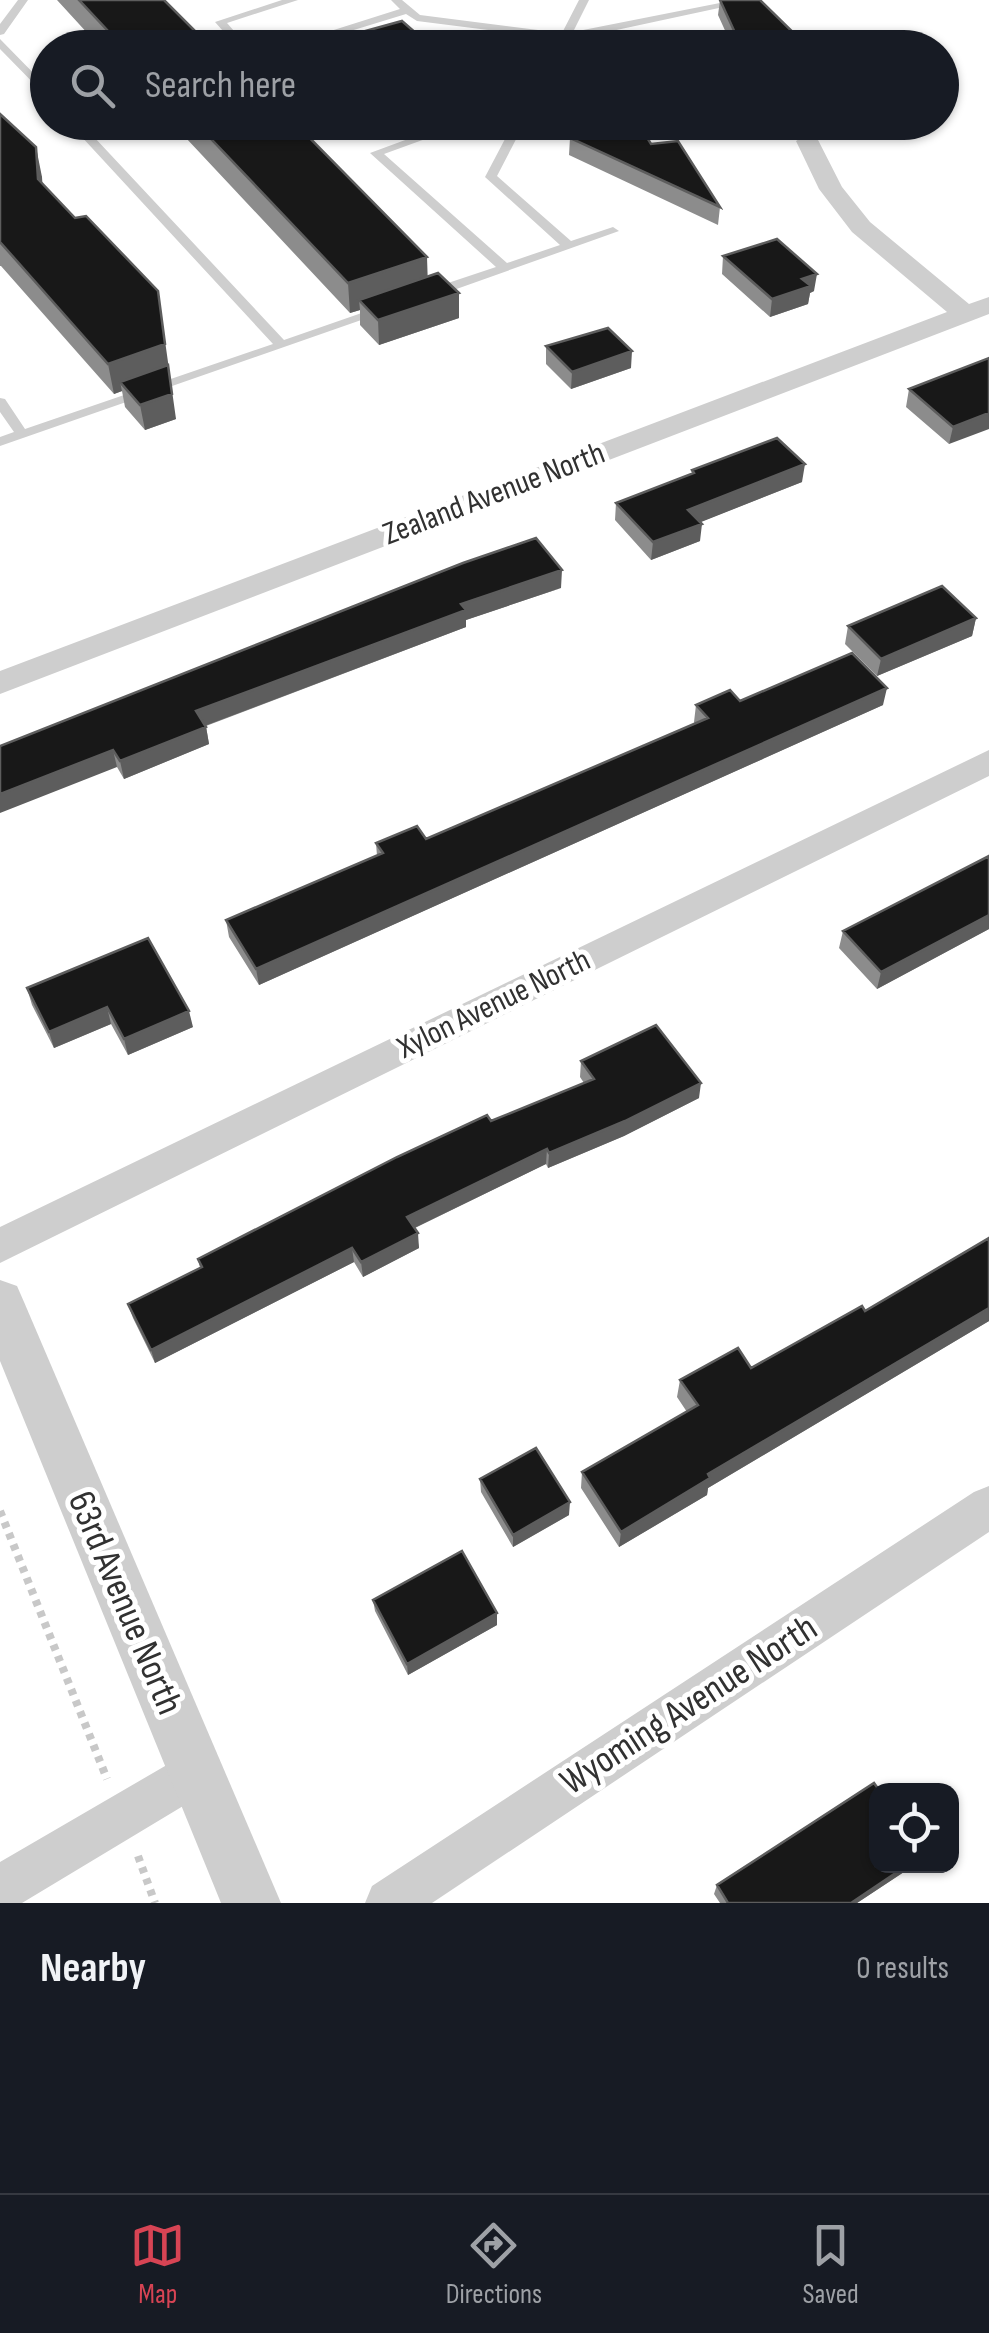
<!DOCTYPE html>
<html lang="en">
<head>
<meta charset="utf-8">
<style>
  body { margin:0; font-family:"Sofia Sans Condensed",sans-serif; background:#242831; color:#f1f3f6 }
  .controls { position:absolute; right:30px; bottom:30px; display:grid; overflow:hidden; border-radius:20px; box-shadow:0 2px 8px #0004 }
  .controls button { width:90px; height:90px; display:grid; place-items:center; padding:0; border:0; border-bottom:2px solid #363941; background:#171b24; color:#f1f3f6; font:50px sans-serif }
  .list { margin:0; padding:0; list-style:none }
  h2 { display:flex; justify-content:space-between; align-items:center; height:130px; margin:0; padding:0 40px; font-size:42px }
  h2 small { font-size:32px; font-weight:400; color:#9ea1a6 }
  .icon { flex:none; width:55px; height:55px; fill:none; stroke:currentColor; stroke-width:2; stroke-linecap:round; stroke-linejoin:round }
  .map { position:relative; flex:none; width:989px; height:1903px; overflow:hidden }
  .search { position:absolute; background:#171b24; box-shadow:0 2px 8px #0004; left:30px; right:30px; top:30px; height:110px; display:flex; align-items:center; gap:25px; box-sizing:border-box; padding:0 35px; border-radius:55px; color:#9ea1a6; font-size:38px }
  .sheet { height:290px; background:#171b24 }
  nav { display:flex; justify-content:space-around; align-items:center; box-sizing:border-box; height:140px; border-top:2px solid #363941; background:#171b24; font-size:28px; color:#9ea1a6 }
  nav a { display:grid; justify-items:center; gap:5px }
  nav .on { color:#d74454 }
  .map>svg:first-child { display:block }
  .lines { fill:none; stroke-linecap:round; stroke-linejoin:round }
  .path { stroke:#c8c8c8; stroke-width:8; stroke-dasharray:6 6; stroke-linecap:butt }
  .service { fill:#cecece; fill-rule:evenodd }
  .minor { fill:#cecece; fill-rule:evenodd }
  .tertiary { fill:#cecece; fill-rule:evenodd }
  .wall { fill:#8c8c8c }
  .shaded-wall { fill:#5d5d5d }
  .building { fill:#181818; stroke:#5d5d5d; stroke-width:2.5 }
  .labels { text-anchor:middle; dominant-baseline:central; stroke-width:10; stroke-linejoin:round; paint-order:stroke }
  .street-label { font-size:32px; fill:#313131; stroke:#fff }
  .near-street-label { font-size:38px; fill:#313131; stroke:#fff }
</style>
</head>
<body>
<div class="map">
<svg width="989" height="1903" viewBox="0 0 989 1903">
  <rect width="100%" height="100%" fill="#fff"/>
  <g class="lines">
    <!-- path -->
    <path class="path" d="M0 1511 107 1779
      M138 1856 155 1903"/>
    <!-- service -->
    <path class="service" d="M18 0H28L4 34 0 35V24Z
      M282 0H298L227 23 249 48H238L215 22Z
      M391 0H402L420 15 562 33 579 0H589L573 32 735 0H756L570 40 562 47 557 44 559 39 417 21 406 14 295 48H277L400 9Z
      M0 39 48 88V98L0 49Z
      M68 122H80L284 340 376 308 381 307 387 311 0 446V437L14 432 0 412V398L5 399 25 429 273 344Z
      M454 122H472L384 154 507 263 560 245 485 177 514 122H525L497 176 571 241 613 227 619 231 434 297H424V291L496 267 370 153Z"/>
    <!-- minor -->
    <path class="minor" d="M808 134 816 136 842 187 870 222 969 304 989 297V314L0 694V671L947 312 852 232 819 189 796 141Z
      M989 750V776L0 1263V1227Z
      M989 1486V1532L432 1903H365L372 1886 974 1492Z
      M196 1748 213 1754 219 1771 213 1788 22 1903H0V1862Z"/>
    <!-- tertiary -->
    <path class="tertiary" d="M0 1280 17 1286 24 1302 281 1903H221L0 1361Z"/>
  </g>
  <!-- wall -->
  <path class="wall" d="M57 0H164L212 48H101Z
    M720 0 809 48H733L718 15Z
    M0 114 42 177V183L176 419 145 430 125 407 122 391 114 394 1 266H0Z
    M171 122H325L301 130 427 257V277L459 318 379 345 360 325V310L350 313Z
    M570 138 651 144 720 207 718 225 569 155Z
    M723 256 814 291 810 293 808 304 770 317 722 274Z
    M546 346 631 368 571 389 546 364Z
    M989 358 949 444 906 407 909 389Z
    M692 470 802 482 700 522V541L651 560 615 520 616 503 691 474Z
    M561 588 466 620V627L206 726 209 744 124 779 117 767 0 746Z
    M976 618 972 636 877 676 845 644 848 626Z
    M740 701 883 705 259 985 229 937 226 920 377 856 376 843 426 839 695 724 694 722 696 705Z
    M989 856V929L877 989 839 948 843 931Z
    M27 988 193 1027 128 1055 111 1024 54 1048 32 1005Z
    M581 1061 699 1098 624 1136 548 1168 546 1164 415 1228 419 1248 363 1277 354 1262 155 1363 133 1318 128 1304 200 1268 198 1259 491 1121 584 1083 580 1077Z
    M989 1238V1321L708 1488 707 1495 619 1547 581 1488 582 1472 687 1412 677 1397 680 1380 751 1368 865 1311Z
    M480 1479 569 1515 513 1547 481 1492Z
    M373 1600 497 1613V1625L408 1675 375 1611Z
    M876 1866H913L857 1903H720L714 1894 717 1885Z"/>
  <!-- shaded-wall -->
  <path class="shaded-wall" d="M280 122H325V123L281 136Z
    M36 147 42 177 44 209 38 179Z
    M427 257 428 287 359 300 360 310 350 313 348 283Z
    M817 274 814 291 810 293 808 304 770 317 772 299 802 279Z
    M158 291 176 419 145 430 140 405 120 382 122 391 114 394 108 364Z
    M459 293V318L379 345 378 320Z
    M632 351 631 368 571 389 572 372Z
    M989 413V429L949 444 953 427Z
    M805 464 802 482 686 528 688 510Z
    M702 524 700 541 651 560 653 542Z
    M562 570 561 588 466 620V627L199 728 196 711 461 604Z
    M976 618 972 636 877 676 881 659Z
    M887 688 883 705 259 985 256 969Z
    M206 727 209 744 124 779 120 761Z
    M113 750 117 767 0 813V794Z
    M989 915V929L877 989 881 972Z
    M107 1007 111 1024 54 1048 49 1032Z
    M189 1011 193 1027 128 1055 124 1039Z
    M701 1083 699 1098 624 1136 548 1168 549 1153Z
    M547 1149 546 1164 408 1231 407 1217Z
    M418 1233 419 1248 363 1277 361 1262Z
    M352 1248 354 1262 155 1363 151 1350Z
    M989 1308V1321L708 1488 707 1495 619 1547 621 1532 708 1474Z
    M570 1502 569 1515 513 1547V1535Z
    M497 1613V1625L408 1675 407 1664Z
    M906 1866H913L857 1903H851Z"/>
  <!-- building -->
  <path class="building" d="M79 0H164L212 48H124Z
    M720 0H760L809 48H742Z
    M402 21 433 48H304Z
    M0 114 36 147 38 179 75 218 86 216 158 291 165 344 108 364 0 242Z
    M195 122H294L427 257 348 283Z
    M641 128 651 144 678 141 720 207 570 138Z
    M777 239 817 274 802 279 811 286 772 299 723 256Z
    M438 273 459 293 378 320 359 300Z
    M608 328 632 351 572 372 546 346Z
    M989 358V413L953 427 909 389Z
    M168 365 172 394 140 405 120 382Z
    M777 438 805 464 688 510 702 524 653 542 616 503 694 473 692 470Z
    M536 538 562 570 461 604 466 610 196 711 206 727 120 761 113 750 0 794V746L463 563Z
    M942 586 976 618 881 659 848 626Z
    M852 653 887 688 256 969 226 920 383 853 376 843 417 826 426 839 708 718 696 705 730 690 740 701Z
    M989 856V915L881 972 843 931Z
    M148 938 189 1011 124 1039 107 1007 49 1032 27 988Z
    M656 1025 701 1083 625 1121 549 1153 547 1149 407 1217 418 1233 361 1262 352 1248 151 1350 128 1304 202 1267 198 1259 397 1157 487 1115 491 1121 594 1079 581 1061Z
    M989 1238V1308L708 1474 710 1478 621 1532 582 1472 698 1405 680 1380 738 1348 751 1368 862 1306 865 1311Z
    M536 1448 570 1502 513 1535 480 1479Z
    M462 1551 497 1613 407 1664 373 1600Z
    M874 1783 879 1790H876V1866H906L851 1903H728L717 1885Z"/>
  <g class="labels">
    <!-- street labels -->
    <g class="street-label">
      <text transform="translate(494 494) rotate(-21)">Zealand Avenue North</text>
      <text transform="translate(494 1004) rotate(-26)">Xylon Avenue North</text>
    </g>
    <!-- near-street labels -->
    <g class="near-street-label">
      <text transform="translate(125 1603) rotate(67)">63rd Avenue North</text>
      <text transform="translate(689 1705) rotate(-33)">Wyoming Avenue North</text>
    </g>
  </g>
</svg>
<div class="controls">
<button><svg class="icon" aria-label="locate" viewBox="0 0 24 24"><circle cx="12" cy="12" r="6"/><path d="M12 2v4M12 18v4M2 12h4M18 12h4"/></svg></button>
</div>
<div class="search"><svg class="icon" aria-label="search" viewBox="0 0 24 24"><circle cx="10" cy="10" r="6"/><path d="M15 15l6 6"/></svg>Search here</div>
</div>
<section class="sheet">
<h2>Nearby<small>0 results</small></h2>
<ul class="list">
</ul>
</section>
<nav>
<a class="on"><svg class="icon" aria-label="map" viewBox="0 0 24 24"><path d="M3 6l6-2 6 2 6-2v14l-6 2-6-2-6 2zM9 4v14M15 6v14"/></svg>Map</a>
<a><svg class="icon" aria-label="directions" viewBox="0 0 24 24"><path d="M12 3l9 9-9 9-9-9zM9 14v-3h6M13 9l2 2-2 2"/></svg>Directions</a>
<a><svg class="icon" aria-label="saved" viewBox="0 0 24 24"><path d="M7 4h10v16l-5-4-5 4z"/></svg>Saved</a>
</nav>
</body>
</html>
